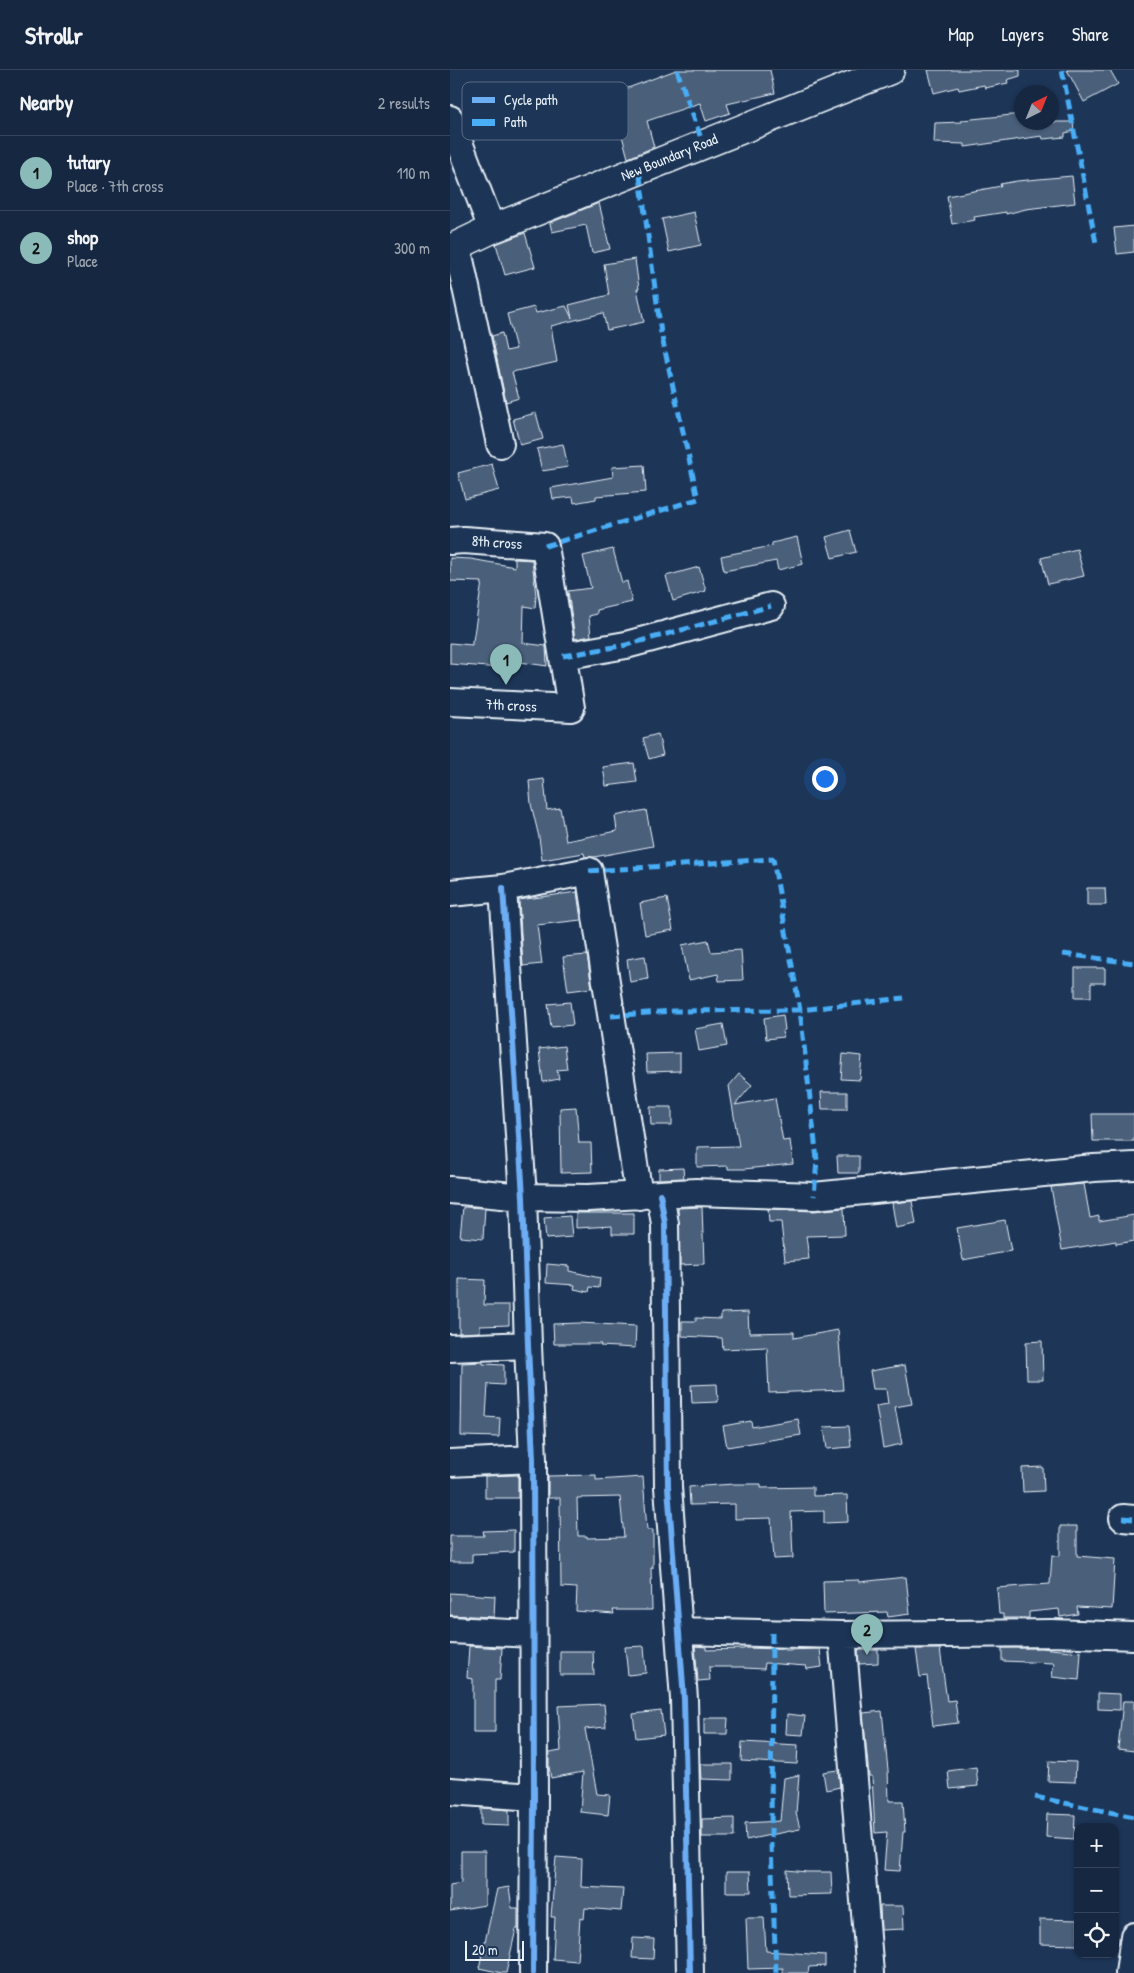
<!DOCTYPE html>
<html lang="en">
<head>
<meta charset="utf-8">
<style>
  body { margin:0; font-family:"Patrick Hand",sans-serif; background:#1f3048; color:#f1f3f6 }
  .controls { position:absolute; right:15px; bottom:15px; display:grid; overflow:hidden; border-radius:10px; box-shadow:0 1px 4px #0004 }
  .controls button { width:45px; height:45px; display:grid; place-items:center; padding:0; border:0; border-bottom:1px solid #35445a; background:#162841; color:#f1f3f6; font:25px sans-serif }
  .compass { position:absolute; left:564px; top:15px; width:45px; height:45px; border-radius:50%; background:#162841; box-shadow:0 1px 4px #0004; rotate:43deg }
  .scale { position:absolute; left:15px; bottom:12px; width:59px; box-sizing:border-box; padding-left:5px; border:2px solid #e8f1f8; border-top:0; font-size:14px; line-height:18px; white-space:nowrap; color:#e8f1f8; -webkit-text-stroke:4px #1d3557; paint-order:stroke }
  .you { position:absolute; left:374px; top:708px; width:18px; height:18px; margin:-12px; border:4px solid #fff; border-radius:50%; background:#1a73e8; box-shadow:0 0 0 8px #1a73e833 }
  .badge { display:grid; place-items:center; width:32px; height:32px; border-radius:50%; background:#8bbbb9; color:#111; font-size:16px; font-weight:700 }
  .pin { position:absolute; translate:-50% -41px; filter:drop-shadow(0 1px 2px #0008) }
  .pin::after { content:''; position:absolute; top:26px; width:18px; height:15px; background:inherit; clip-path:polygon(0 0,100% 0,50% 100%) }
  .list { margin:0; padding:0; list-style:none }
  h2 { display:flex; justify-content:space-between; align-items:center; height:65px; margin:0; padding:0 20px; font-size:21px }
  h2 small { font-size:16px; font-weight:400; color:#9ea6b1 }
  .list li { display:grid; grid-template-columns:32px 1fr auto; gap:15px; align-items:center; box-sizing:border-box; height:75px; padding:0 20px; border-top:1px solid #35445a }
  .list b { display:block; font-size:19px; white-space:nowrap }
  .list p { margin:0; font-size:16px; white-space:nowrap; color:#9ea6b1 }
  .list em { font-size:16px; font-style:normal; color:#9ea6b1 }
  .icon { flex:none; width:28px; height:28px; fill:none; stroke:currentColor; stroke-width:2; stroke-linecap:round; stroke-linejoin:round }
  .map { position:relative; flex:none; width:684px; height:1903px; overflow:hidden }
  header { display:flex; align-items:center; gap:30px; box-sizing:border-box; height:70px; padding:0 25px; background:#162841; border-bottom:1px solid #35445a }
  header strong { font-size:24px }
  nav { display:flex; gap:28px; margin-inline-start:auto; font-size:18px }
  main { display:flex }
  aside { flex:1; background:#162841 }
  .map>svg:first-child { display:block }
  .building { fill:#495e7a; stroke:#e8f1f8; fill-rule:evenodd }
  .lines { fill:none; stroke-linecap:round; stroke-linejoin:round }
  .minor-casing { stroke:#e8f1f8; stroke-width:30 }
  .major-casing { stroke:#e8f1f8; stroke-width:31 }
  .minor { stroke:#1d3557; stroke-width:26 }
  .major { stroke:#1d3557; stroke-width:28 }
  .quiet { stroke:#49aef6; stroke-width:5; stroke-dasharray:10 5; stroke-linecap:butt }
  .cycleway-casing { stroke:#1d3557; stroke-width:9 }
  .cycleway { stroke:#6dadf4; stroke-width:6 }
  .labels { text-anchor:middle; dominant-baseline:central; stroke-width:4.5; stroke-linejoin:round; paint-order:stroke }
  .street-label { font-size:15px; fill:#e8f1f8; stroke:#1d3557 }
  .key { fill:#1d3557; stroke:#5a6d87; stroke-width:1 }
  .key-label { font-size:14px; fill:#e8f1f8 }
</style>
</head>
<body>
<header>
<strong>Strollr</strong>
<nav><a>Map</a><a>Layers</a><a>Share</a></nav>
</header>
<main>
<aside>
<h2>Nearby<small>2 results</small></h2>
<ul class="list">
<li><span class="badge">1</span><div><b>tutary</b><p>Place · 7th cross</p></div><em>110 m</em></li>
<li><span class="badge">2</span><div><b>shop</b><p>Place</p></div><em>300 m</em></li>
</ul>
</aside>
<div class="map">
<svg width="684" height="1903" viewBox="0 0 684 1903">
  <rect width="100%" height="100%" fill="#1d3557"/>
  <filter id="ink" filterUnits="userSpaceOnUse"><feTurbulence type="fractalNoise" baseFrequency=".02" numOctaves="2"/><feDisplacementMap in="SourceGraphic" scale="10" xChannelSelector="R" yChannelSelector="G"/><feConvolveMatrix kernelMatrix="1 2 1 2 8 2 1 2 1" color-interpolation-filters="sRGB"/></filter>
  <g filter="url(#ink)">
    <!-- building -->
    <path class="building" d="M226 0H320L325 23 277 34 280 43 256 51 250 33 197 51 204 77 178 88 171 62 175 61 162 24Z
      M478 0H570V6L557 10 558 13 535 18 534 15 509 20 508 17 484 23Z
      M617 0H660L668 14 634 32Z
      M572 44V52H623L624 61 615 63V67L593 69 592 66 515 77V74L484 73 485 53 512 52V50Z
      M622 106 625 133 576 139 556 144V142L524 147 525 150 502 154 497 126 551 116 550 114 567 111Z
      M149 133 160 179 142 183 136 155 102 162 100 153Z
      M244 142 251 175 219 182 212 149Z
      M684 156V182L667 184 664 158Z
      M75 163 85 197 55 205 46 174Z
      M185 189 189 219H187L194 252 157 260 153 243 101 256 107 292 62 302 69 328 56 332 42 266 52 263 56 281 66 279 57 244 84 237 86 243 116 236 122 248 119 235 159 225 154 194Z
      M86 343 93 369 70 375 63 349Z
      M113 374 118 397 92 401 87 379Z
      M42 394 49 420 15 429 8 403Z
      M194 395 196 422 146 426V429L124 433 123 427 103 429 101 418 163 407 162 397Z
      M400 460 406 482 382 488 376 467Z
      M347 467 353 494 328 500 326 491 274 501 271 486 322 476V473Z
      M163 479 172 513 177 511 182 532 147 540V544L139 546 141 566 125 569 118 521 141 518 133 486Z
      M627 479 634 506 598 514 591 488Z
      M0 488 21 489 65 497V489L82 490 86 526 85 538 74 536 73 573 96 576 97 596 63 591V599L0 594V573L22 575V571H23L32 512 0 511Z
      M249 497 256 521 223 531 216 506Z
      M208 664 213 685 199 689 193 668Z
      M184 693 187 712 156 716 153 697Z
      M94 709 97 740 110 738 116 771 167 761 165 746 196 740 203 776 144 787H135L134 783 92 790 89 767 81 734 79 711Z
      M637 818H655L656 835H637Z
      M127 822 131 850 87 855 92 894 73 896 69 830Z
      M217 828 223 860 195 865 190 833Z
      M258 870 261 882 291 880 293 910 269 911 268 904 239 910 232 875Z
      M137 885 142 918 118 921 113 887Z
      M195 886 198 909 180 912 177 889Z
      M625 898H655V913H641V927H625Z
      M120 932 123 955 101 957 98 934Z
      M333 945 335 960 332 961 333 967 316 969 314 948Z
      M273 954 277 976 249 981 245 959Z
      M114 976 117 999 107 1000 109 1009 93 1012 89 979Z
      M230 983V1001L197 1002 196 984Z
      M393 984 412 986 410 1010 391 1009Z
      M289 1004 302 1015 285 1035 325 1028 333 1071 340 1070 343 1094 294 1099H278V1096L247 1097V1077L289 1076 279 1016Z
      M371 1022H397V1039H372Z
      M126 1037 129 1073H141L142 1102 111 1103 110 1038Z
      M200 1037H222V1055H201Z
      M642 1044H684V1071H643Z
      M387 1086H409V1103H388Z
      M233 1098 234 1108 209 1109V1099Z
      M634 1114 640 1148 649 1146V1151L684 1145V1171L666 1174V1171L612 1180 601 1117Z
      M462 1131 466 1154 446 1158 442 1133Z
      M13 1137 35 1138 33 1169 10 1167Z
      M252 1137 254 1194 230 1195 228 1138Z
      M394 1138 395 1165 356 1166 359 1189 335 1191 331 1152H319L318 1139 364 1141Z
      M126 1143H184V1164H162V1156L126 1158Z
      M120 1146 122 1167 96 1169 94 1148Z
      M555 1150 561 1181 513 1190 507 1158Z
      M97 1194 119 1196V1201L150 1208 149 1218 140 1217 139 1222 124 1219 125 1215 96 1213Z
      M9 1209 35 1210 34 1235H59V1255L30 1256V1262L9 1263Z
      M298 1242 299 1263 344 1262V1268L388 1260 393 1320 319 1323 317 1277 273 1279 272 1268 232 1266V1251H246V1248L271 1249V1243Z
      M129 1253 186 1256 185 1278 150 1276 151 1274H104L103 1254Z
      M592 1271 593 1310H577L576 1272Z
      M33 1292V1294L54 1295V1315L38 1314 36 1347 50 1348 49 1367 11 1366 12 1293Z
      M455 1295 462 1334 445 1337 452 1374 433 1378 426 1336 438 1334 436 1319H423L420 1301Z
      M267 1314 268 1332 242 1333 241 1315Z
      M348 1349 351 1365 277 1377 273 1356 301 1351 302 1357Z
      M399 1356 401 1377 377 1379 374 1357Z
      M593 1397 594 1421 573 1422 572 1398Z
      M68 1405V1428H35V1406Z
      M146 1405V1410L193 1407 197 1460H203V1498H201L202 1540H163L164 1544 126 1541 127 1518 111 1517 110 1428H98V1406ZM170 1427 174 1467 137 1468V1466H128L127 1428Z
      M284 1414H311V1418L363 1417V1426L397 1425 398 1452 374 1453V1441L341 1442 343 1488 324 1489 321 1448 285 1449V1434L240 1435 239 1417Z
      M610 1456H627V1486L665 1489 662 1539 627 1537 628 1544 610 1547 609 1539 579 1542V1548H553V1544H549L547 1518 600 1514 602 1485 610 1486Z
      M64 1460V1482L22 1484V1492H0V1466H34L33 1461Z
      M456 1507 460 1544 438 1547 437 1542 374 1544 373 1511 409 1510V1512Z
      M0 1523 45 1526 44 1547 0 1545Z
      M19 1576 52 1578 50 1610H45V1662H23V1609L17 1608Z
      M194 1576 196 1603 178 1605 175 1577Z
      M245 1576 256 1577V1580L294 1579V1578L334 1579 335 1580 370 1579 372 1597 357 1599 356 1596 315 1593 314 1599 294 1598V1597H259L260 1610 248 1611Z
      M552 1578H591L631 1582 629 1610 602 1607 604 1593 552 1591Z
      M466 1579H490L497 1631 505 1630 508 1653 483 1656 477 1606 470 1607Z
      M408 1580H428V1593L409 1594Z
      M110 1581H143L144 1605H110Z
      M648 1623 670 1624V1640L648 1639Z
      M673 1631H684V1681L668 1679Z
      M154 1634 156 1657 135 1659 147 1724 160 1725 158 1745 130 1742 133 1702 101 1708 99 1697V1683L111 1681 108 1636Z
      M211 1641 214 1665 186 1668 183 1644Z
      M432 1641 438 1700 439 1731H453L455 1762H453L450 1801 434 1800 437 1762 425 1763 422 1706H419L413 1643Z
      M337 1644 355 1646 353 1665 336 1664Z
      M254 1648H278L277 1664H254Z
      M292 1672 348 1675 347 1694 291 1691Z
      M599 1691 626 1692 625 1712 598 1711Z
      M250 1694H282V1710L251 1709Z
      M526 1697 528 1716 500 1719 498 1701Z
      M388 1700 390 1717 376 1720 373 1702Z
      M349 1705 346 1743 350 1759 296 1770 295 1753 330 1751 334 1708Z
      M31 1738 59 1740V1756L31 1755Z
      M597 1744 625 1745 624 1769 596 1767Z
      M284 1748V1767H252V1749Z
      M11 1781H35V1835L0 1841V1815L11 1813Z
      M106 1787 132 1789 131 1817 173 1819 171 1841 135 1838 134 1849 130 1848 127 1891 103 1889 105 1847H101Z
      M337 1800 357 1802H381L382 1824 338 1825Z
      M276 1802H300L301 1822H276Z
      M59 1817 62 1838H68V1859H66L56 1903H52L29 1898 47 1819Z
      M430 1836H453L454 1859 431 1860Z
      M296 1848H314L316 1881 375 1885V1896L359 1897 358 1903H333V1898L298 1899Z
      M590 1849 628 1850V1875L590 1874Z
      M183 1868 204 1869 203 1889 182 1888Z"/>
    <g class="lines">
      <!-- minor casing -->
      <g class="minor-casing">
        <path id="minor" d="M0 49 42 159
          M7 176 50 374
          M0 471 14 470 95 476 121 638 0 632
          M113 586 176 575 321 536
          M53 818 73 1127 78 1275 83 1389 84 1727 83 1903
          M0 823 53 818 139 801 189 1126
          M0 1120 73 1127 138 1128 246 1122 364 1126 644 1098 684 1096
          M210 1124 215 1154 218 1417 234 1629 240 1903
          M0 1278 78 1275
          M0 1393 83 1389
          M673 1448 684 1449
          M0 1560 83 1564
          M229 1561 392 1565 602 1563 684 1566
          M392 1565 420 1903
          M0 1721 84 1727
          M679 1903 684 1866"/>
      </g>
      <!-- major casing -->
      <g class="major-casing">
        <path id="major" d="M0 179 42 159 440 0"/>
      </g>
      <!-- minor -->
      <use href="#minor" class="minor"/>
      <!-- major -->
      <use href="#major" class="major"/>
      <!-- quiet -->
      <path class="quiet" d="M227 0 253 74
        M612 0 646 173
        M95 476 248 429 211 263 189 99
        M113 586 176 575 321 536
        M139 801 323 789 350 940 454 928
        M613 884 684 893
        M161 946 222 941 350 940 367 1090 364 1126
        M673 1448 684 1449
        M322 1563 321 1775 326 1903
        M585 1727 684 1747"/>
      <!-- cycleway casing -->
      <g class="cycleway-casing">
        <path id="cycleway" d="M53 818 73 1127 78 1275 83 1389 84 1727 83 1903
          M210 1124 215 1154 218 1417 234 1629 240 1903"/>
      </g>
      <!-- cycleway -->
      <use href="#cycleway" class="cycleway"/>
    </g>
  </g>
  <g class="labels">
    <!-- street labels -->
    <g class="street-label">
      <text transform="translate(219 87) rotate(-22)">New Boundary Road</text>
      <text transform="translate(47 472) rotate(4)">8th cross</text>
      <text transform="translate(61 635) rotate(3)">7th cross</text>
    </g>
  </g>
  <!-- legend -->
  <rect x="12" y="12" width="166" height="58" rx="8" class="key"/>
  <rect x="22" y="27" width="23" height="6" fill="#6dadf4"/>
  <rect x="22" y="49" width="23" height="7" fill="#49aef6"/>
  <g class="key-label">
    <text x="54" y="35">Cycle path</text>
    <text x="54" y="57">Path</text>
  </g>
</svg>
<div class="controls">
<button>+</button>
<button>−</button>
<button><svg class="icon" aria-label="locate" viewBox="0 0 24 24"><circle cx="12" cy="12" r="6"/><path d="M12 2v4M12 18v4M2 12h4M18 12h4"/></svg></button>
</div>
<svg class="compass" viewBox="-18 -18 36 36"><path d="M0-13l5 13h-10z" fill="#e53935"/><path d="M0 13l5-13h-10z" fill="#9ea6b1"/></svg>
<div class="scale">20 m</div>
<div class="you"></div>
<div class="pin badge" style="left:56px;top:615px">1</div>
<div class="pin badge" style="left:417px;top:1585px">2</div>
</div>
</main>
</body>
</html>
